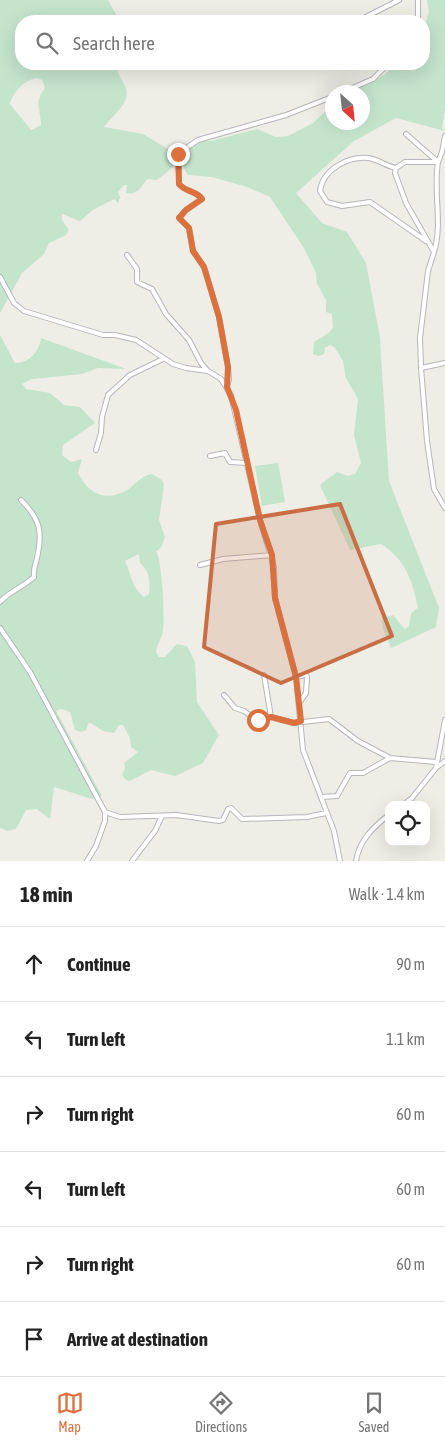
<!DOCTYPE html>
<html lang="en">
<head>
<meta charset="utf-8">
<style>
  body { margin:0; font-family:"Asap Condensed",sans-serif; background:#f2f2f2; color:#222 }
  .controls { position:absolute; right:15px; bottom:15px; display:grid; overflow:hidden; border-radius:10px; box-shadow:0 5px 20px #0002 }
  .controls button { width:45px; height:45px; display:grid; place-items:center; padding:0; border:0; border-bottom:1px solid #e0e0e0; background:#fff; color:#222; font:25px sans-serif }
  .compass { position:absolute; left:325px; top:85px; width:45px; height:45px; border-radius:50%; background:#fff; box-shadow:0 5px 20px #0002; rotate:153deg }
  .stop { position:absolute; width:15px; height:15px; margin:-11px; border:4px solid #dc713e; border-radius:50%; background:#fff }
  .stop.end { background:#dc713e; border-color:#fff; box-shadow:0 1px 5px #0008 }
  .list { margin:0; padding:0; list-style:none }
  h2 { display:flex; justify-content:space-between; align-items:center; height:65px; margin:0; padding:0 20px; font-size:21px }
  h2 small { font-size:16px; font-weight:400; color:#767676 }
  .list li { display:grid; grid-template-columns:32px 1fr auto; gap:15px; align-items:center; box-sizing:border-box; height:75px; padding:0 20px; border-top:1px solid #e0e0e0 }
  .list b { display:block; font-size:19px; white-space:nowrap }
  .list em { font-size:16px; font-style:normal; color:#767676 }
  .icon { flex:none; width:28px; height:28px; fill:none; stroke:currentColor; stroke-width:2; stroke-linecap:round; stroke-linejoin:round }
  .map { position:relative; flex:none; width:445px; height:861px; overflow:hidden }
  .search { position:absolute; background:#fff; box-shadow:0 5px 20px #0002; left:15px; right:15px; top:15px; height:55px; display:flex; align-items:center; gap:12px; box-sizing:border-box; padding:0 18px; border-radius:20px; color:#767676; font-size:19px }
  .sheet { height:515px; background:#fff }
  nav { display:flex; justify-content:space-around; align-items:center; box-sizing:border-box; height:70px; border-top:1px solid #e0e0e0; background:#fff; font-size:14px; color:#767676 }
  nav a { display:grid; justify-items:center; gap:2px }
  nav .on { color:#dc713e }
  .map>svg:first-child { display:block }
  .green { fill:#c4e4cc; fill-rule:evenodd }
  .lines { fill:none; stroke-linecap:round; stroke-linejoin:round }
  .minor-casing { stroke:#b6b6bb; stroke-width:6 }
  .minor { stroke:#fff; stroke-width:4 }
  .route { stroke:#dc713e; stroke-width:6 }
  .marked { fill:#c96e44; fill-opacity:0.2; stroke:#c96e44; stroke-width:4; stroke-linejoin:round }
</style>
</head>
<body>
<div class="map">
<svg width="445" height="861" viewBox="0 0 445 861">
  <rect width="100%" height="100%" fill="#eeeee6"/>
  <!-- green -->
  <path class="green" d="M0 0H108L117 16V21H21V64H117C117 73 121 78 125 86 133 102 112 116 104 127L143 134 176 154C176 168 167 172 157 180L147 179C141 187 137 196 126 193L127 185H124L118 192 120 197 118 203 114 199 93 210 80 221 62 214V220L69 230 66 235 49 243 44 254 22 273 0 313ZM37 78 42 80 45 88C33 104 41 109 41 125L31 130 10 104C13 92 24 80 37 78Z
    M427 0H445V109L442 128 445 131 396 118 354 141 296 193 322 223 347 232 366 263 380 338 389 481 439 608 436 627 391 648 383 629 382 618 393 615 405 629 409 626 411 613 418 608C412 580 406 560 381 544L350 550 320 485 337 472 348 476 355 474 361 463 354 435 358 399 346 378 343 361 335 348 330 345 325 348 324 354 319 356 313 354 314 342 330 332 333 327 332 314 326 312V300L317 284 316 273 304 248 270 197 247 187 212 177 188 175C177 161 189 148 200 140L211 141 257 129 276 137 288 136 313 123 332 105V122H362V92H350L384 75 396 64H424V29L429 12Z
    M0 335 15 363C30 363 39 351 41 338L126 369 98 368 82 374 32 379 22 384 26 389 50 393 64 405 80 407 95 423 63 445 62 455 71 462 82 459 78 473C88 493 104 502 126 491 135 485 140 476 152 474L162 480 164 485 159 520 165 537 161 548 156 551C162 559 165 618 163 630 162 638 157 644 156 652L159 657H165L177 644 187 646 195 662 197 702 219 735 203 763 175 776 151 770 130 781 126 780 122 775 125 768 124 763 138 752 131 747 130 738 123 725H119L114 733 103 731 89 722 86 730 81 732 75 730 70 712 61 709 56 711 102 796 92 799 54 787 50 819 37 809 26 810 16 829 8 831 0 828ZM139 554 140 563C150 571 150 581 149 594L144 597C131 586 132 576 125 561Z
    M278 463 285 502 262 506 255 466Z"/>
  <g class="lines">
    <!-- minor casing -->
    <g class="minor-casing">
      <path id="minor" d="M418 0V21
        M358 21 399 0
        M343 92 373 79 388 64
        M406 134 438 162C433 192 443 223 434 252
        M445 136 442 152 438 162H405L396 168 395 173 406 203 434 252 428 271 420 338 421 368 427 441 434 489 445 508
        M396 168C386 166 379 160 369 158 348 156 323 169 320 191L327 202 342 206 370 202 426 241
        M127 255 137 269V282L152 289 166 314 189 340 201 363 207 370
        M0 277 14 303 24 311 103 335H115L136 340 173 364 186 368 208 371 221 379 231 395 260 520 274 567 275 598 296 677 303 750 334 831 340 861
        M421 368 445 363
        M227 387 229 379 228 367 219 317 204 267 193 251 189 228 179 218 186 210 202 199C197 191 185 192 179 184V153L198 140 286 115 332 97
        M96 450 101 433 102 417 108 395 130 375 163 359
        M210 456 225 453 230 462 247 463
        M200 565 223 559 272 555
        M0 602C10 591 23 587 34 577 33 570 35 565 37 558 43 531 40 519 21 500
        M0 628 30 672 105 812 120 817 176 815 219 821 223 820 228 809 231 808 242 819 307 817 326 813
        M264 675 271 717 294 723 329 719 358 741 390 758 436 762
        M296 677 306 675 307 677 306 693 300 702
        M224 695 235 708 244 711 255 719 271 717
        M436 768 445 761
        M321 797 337 796 350 773H363L390 758
        M403 805 412 798 436 768 445 720
        M87 861 96 846 105 821V812
        M132 861 155 831 162 816
        M356 861C359 841 373 827 389 815"/>
    </g>
    <!-- minor -->
    <use href="#minor" class="minor"/>
  </g>
  <g class="lines">
    <!-- route -->
    <path class="route" d="M178 154 179 184C185 192 197 191 202 199L186 210 179 218 189 228 193 251 204 267 219 317 228 367 227 387 236 410 260 520 272 555 275 598 296 677 301 721 294 723 271 717 258 720"/>
  </g>
  <!-- marked area -->
  <path class="marked" d="M340 504 392 636 281 683 204 647 216 524Z"/>
</svg>
<div class="controls">
<button><svg class="icon" aria-label="locate" viewBox="0 0 24 24"><circle cx="12" cy="12" r="6"/><path d="M12 2v4M12 18v4M2 12h4M18 12h4"/></svg></button>
</div>
<svg class="compass" viewBox="-18 -18 36 36"><path d="M0-13l5 13h-10z" fill="#e53935"/><path d="M0 13l5-13h-10z" fill="#767676"/></svg>
<div class="stop" style="left:258px;top:720px"></div>
<div class="stop end" style="left:178px;top:154px"></div>
<div class="search"><svg class="icon" aria-label="search" viewBox="0 0 24 24"><circle cx="10" cy="10" r="6"/><path d="M15 15l6 6"/></svg>Search here</div>
</div>
<section class="sheet">
<h2>18 min<small>Walk · 1.4 km</small></h2>
<ul class="list">
<li><svg class="icon" aria-label="ahead" viewBox="0 0 24 24"><path d="M12 20V5M6 11l6-6 6 6"/></svg><div><b>Continue</b></div><em>90 m</em></li>
<li><svg class="icon" aria-label="left" viewBox="0 0 24 24"><path d="M17 20v-9H6M10 6l-5 5 5 5"/></svg><div><b>Turn left</b></div><em>1.1 km</em></li>
<li><svg class="icon" aria-label="right" viewBox="0 0 24 24"><path d="M7 20v-9h11M14 6l5 5-5 5"/></svg><div><b>Turn right</b></div><em>60 m</em></li>
<li><svg class="icon" aria-label="left" viewBox="0 0 24 24"><path d="M17 20v-9H6M10 6l-5 5 5 5"/></svg><div><b>Turn left</b></div><em>60 m</em></li>
<li><svg class="icon" aria-label="right" viewBox="0 0 24 24"><path d="M7 20v-9h11M14 6l5 5-5 5"/></svg><div><b>Turn right</b></div><em>60 m</em></li>
<li><svg class="icon" aria-label="arrive" viewBox="0 0 24 24"><path d="M6 21V4h12l-3 4 3 4H6"/></svg><div><b>Arrive at destination</b></div></li>
</ul>
</section>
<nav>
<a class="on"><svg class="icon" aria-label="map" viewBox="0 0 24 24"><path d="M3 6l6-2 6 2 6-2v14l-6 2-6-2-6 2zM9 4v14M15 6v14"/></svg>Map</a>
<a><svg class="icon" aria-label="directions" viewBox="0 0 24 24"><path d="M12 3l9 9-9 9-9-9zM9 14v-3h6M13 9l2 2-2 2"/></svg>Directions</a>
<a><svg class="icon" aria-label="saved" viewBox="0 0 24 24"><path d="M7 4h10v16l-5-4-5 4z"/></svg>Saved</a>
</nav>
</body>
</html>
